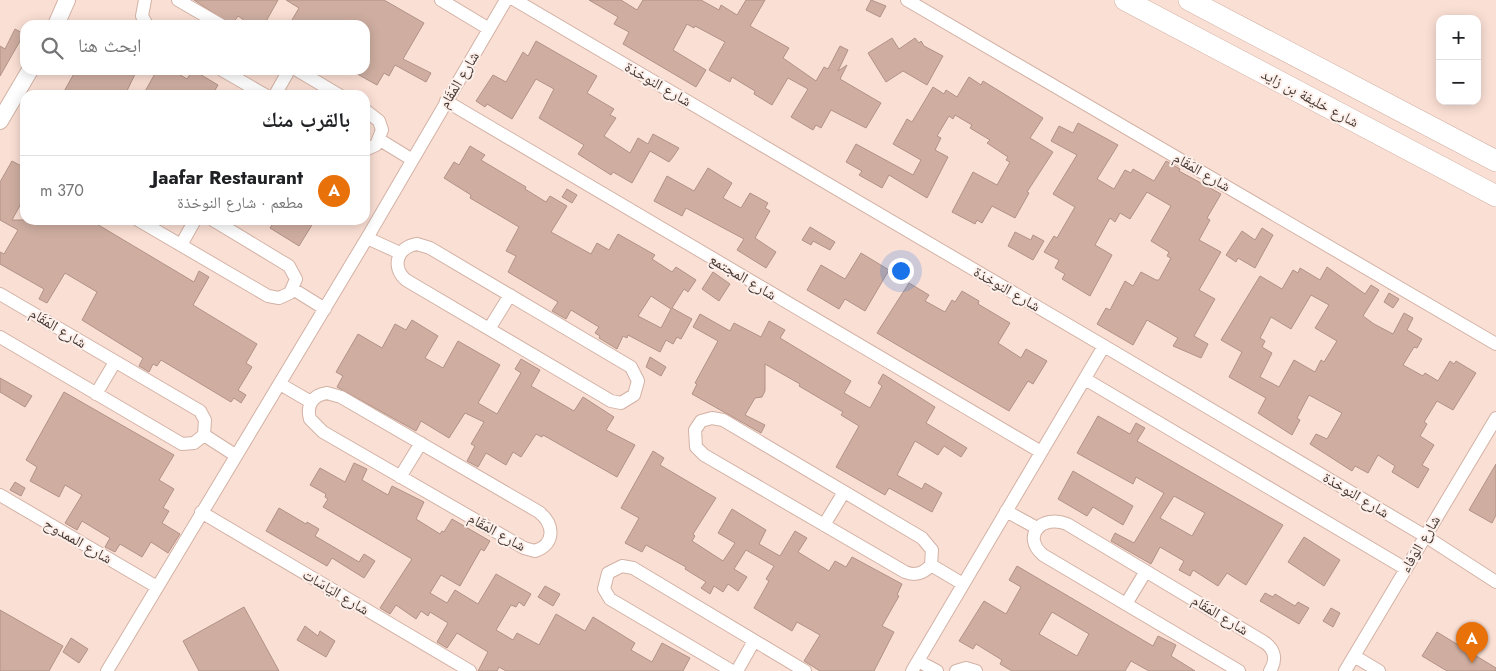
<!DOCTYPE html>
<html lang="ar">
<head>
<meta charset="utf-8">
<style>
  body { margin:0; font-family:Jost,"Noto Naskh Arabic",sans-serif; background:#f2f2f2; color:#202124; direction:rtl }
  .controls { position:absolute; right:15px; top:15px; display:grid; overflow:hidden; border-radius:10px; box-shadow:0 2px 12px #0003 }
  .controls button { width:45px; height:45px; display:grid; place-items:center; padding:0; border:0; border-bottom:1px solid #e0e0e0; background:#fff; color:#202124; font:25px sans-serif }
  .you { position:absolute; left:900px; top:270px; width:18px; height:18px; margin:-12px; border:4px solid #fff; border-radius:50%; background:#1a73e8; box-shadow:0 0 0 8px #1a73e833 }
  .badge { display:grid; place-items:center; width:32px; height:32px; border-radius:50%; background:#db2777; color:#fff; font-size:16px; font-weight:700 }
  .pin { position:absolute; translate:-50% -41px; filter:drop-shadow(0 1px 2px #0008) }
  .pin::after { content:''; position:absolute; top:26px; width:18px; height:15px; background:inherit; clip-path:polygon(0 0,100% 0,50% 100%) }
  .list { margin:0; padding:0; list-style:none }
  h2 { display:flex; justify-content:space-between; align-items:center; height:65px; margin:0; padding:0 20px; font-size:21px }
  h2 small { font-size:16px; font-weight:400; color:#757577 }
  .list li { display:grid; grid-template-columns:32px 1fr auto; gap:15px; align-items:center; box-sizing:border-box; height:70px; padding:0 20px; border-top:1px solid #e0e0e0 }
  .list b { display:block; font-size:19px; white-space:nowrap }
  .list p { margin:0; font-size:16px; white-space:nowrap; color:#757577 }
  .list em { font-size:16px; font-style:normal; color:#757577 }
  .icon { flex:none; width:28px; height:28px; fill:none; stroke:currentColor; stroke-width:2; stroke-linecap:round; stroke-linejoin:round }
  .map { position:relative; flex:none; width:1496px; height:671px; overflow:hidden; direction:ltr }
  .search { position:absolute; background:#fff; box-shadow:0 2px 12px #0003; left:20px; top:20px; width:350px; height:55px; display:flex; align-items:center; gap:12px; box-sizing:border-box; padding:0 18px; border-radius:15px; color:#757577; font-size:19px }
  .panel { position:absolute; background:#fff; box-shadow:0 2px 12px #0003; left:20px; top:90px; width:350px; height:135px; border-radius:15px; direction:rtl }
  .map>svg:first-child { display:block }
  .building { fill:#cfaea1; stroke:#b29286; fill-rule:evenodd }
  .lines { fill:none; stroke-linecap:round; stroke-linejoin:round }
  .minor-casing { stroke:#d3b2a5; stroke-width:14 }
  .tertiary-casing { stroke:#d3b2a5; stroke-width:18 }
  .trunk-casing { stroke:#d3b2a5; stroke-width:22 }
  .minor { stroke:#fff; stroke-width:12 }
  .tertiary { stroke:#fff; stroke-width:16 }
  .trunk { stroke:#fff; stroke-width:21 }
  .labels { text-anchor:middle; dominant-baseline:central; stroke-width:4; stroke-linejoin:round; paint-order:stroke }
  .street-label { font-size:15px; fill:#453833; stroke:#fdefea }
</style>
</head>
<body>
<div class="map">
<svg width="1496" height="671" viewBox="0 0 1496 671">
  <rect width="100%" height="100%" fill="#fadfd4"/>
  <!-- building -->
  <path class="building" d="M194 0H278L264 25H251L238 16 232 25Z
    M286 0H384L424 23 403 59 431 73 426 82 395 65 389 76 384 73 377 85 350 70H365V25H289L299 8Z
    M589 0H621L637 10 643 0H701L719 10 721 5 737 15 746 0H765L750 26 789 48 783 58 816 81 824 67 828 69 840 46 848 50 838 71 847 65 840 79 881 103 866 128 831 110 821 128 816 125 813 130 791 117 808 89 788 78 772 105 754 94 755 91 732 77 730 82 709 70 725 42 695 26 694 28 687 24 673 50 706 70 696 87 623 44 629 32 614 24 618 17Z
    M871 0 886 6 880 17 866 10Z
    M15 29 24 34 0 76V46L5 49Z
    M892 38 899 49 915 38 919 43 921 41 924 46 943 56 927 85 903 71 886 82 868 53Z
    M536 41 597 76 587 93 614 109 610 115 616 118 604 136 630 153 638 138 648 144 653 134 679 148 673 157 669 162 650 151 632 183 613 172 611 175 578 154 584 145 539 118 554 89 536 79 512 119 487 104 485 107 476 101 493 75 506 82 523 52 528 56Z
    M76 70H83L90 74 93 70H137L125 95H62Z
    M157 70H172L187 79 193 70 218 85 212 95H143Z
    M969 77 981 85 983 81 1043 118 1030 138 1053 152 1027 192 1029 193 1015 218 992 206 982 223 977 220 975 224 952 212 973 172 997 185 1010 162 1006 160 1008 157 987 143 990 140 970 128 972 125 955 115 953 119 949 116 937 136 941 138 935 150 948 157 927 198 889 175 882 188 859 175 862 171 846 162 856 144 913 175 921 160 893 144 907 119 912 122 933 87 944 94 946 90 957 97Z
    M1078 123 1118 145 1097 179 1114 189 1125 170 1131 173 1133 169 1154 181 1166 161 1180 169 1179 171 1221 194 1207 218 1210 220 1199 240 1221 252 1199 290 1215 299 1194 336 1208 344 1201 358 1173 346 1178 338 1147 320 1133 345 1097 324 1106 308 1110 310 1125 281 1133 286 1141 272 1156 280H1159L1171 258 1167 256 1169 252 1151 241 1171 206 1147 192 1130 219 1120 213 1115 222 1110 218 1095 245 1112 255 1090 296 1062 279 1065 274 1055 268 1059 260 1044 252 1054 236 1057 238 1075 207 1053 194 1077 155 1051 141 1059 126 1073 133Z
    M470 146 485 155 481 160 526 187 525 189 546 202 550 196 567 206 551 232 591 254 597 243 609 250 618 234 655 255 652 259 672 272 676 267 696 280 688 292 684 289 672 308 692 319 681 339 677 337 673 344 666 340 660 352 628 335 627 338 623 336 617 349 599 338 600 336 595 333 599 327 571 310 566 319 552 311 558 302 508 272 516 256 506 251 519 227 470 198 471 195 444 178 454 162 459 165ZM651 296 671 309 661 328 638 316Z
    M12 161 25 168V196L12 220H90L194 282 199 271 209 277 193 305 257 344 246 363 252 367 238 390 246 395 241 403 234 398 231 402 161 360 157 366 153 364 149 372 139 366 143 358 82 320 97 292 65 273 47 303 39 299 44 289 0 264V252L4 254 18 230 0 220V182Z
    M708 168 732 183 723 198 741 208 750 193 768 203 765 208 770 211 755 238 776 252 766 268 737 250 744 239 686 208 682 216 654 201 667 176 694 191Z
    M567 189 577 195 572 203 562 197Z
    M275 220H315L299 246 270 228Z
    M810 227 835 242 830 250 813 241 811 245 802 240Z
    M1262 228 1273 235 1255 268 1238 258 1236 262 1226 255 1242 231 1255 240Z
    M1015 232 1031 240 1033 235 1044 241 1033 260 1008 246Z
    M861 253 889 270 865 311 845 299 839 309 807 290 821 265 845 279Z
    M1327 267 1365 294 1371 285 1379 290 1363 316 1374 324 1393 334 1404 313 1413 318 1407 330 1422 339 1417 348 1414 347 1403 365 1423 376 1425 373 1438 381 1450 361 1454 364 1456 361 1476 373 1453 410 1437 401 1424 422 1427 424 1420 436 1434 445 1422 465 1429 469 1418 488 1392 472 1395 466 1378 455 1368 473 1355 466 1352 471 1310 444 1316 434 1327 439 1342 413 1309 395 1297 418 1300 420 1292 435 1258 413 1266 398 1229 377 1242 352 1221 340 1260 276 1282 289 1293 270 1298 273 1300 268 1320 280ZM1311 295 1329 305 1315 328 1337 341 1324 362 1321 360 1315 372 1294 360 1279 387 1260 377 1272 353 1262 347 1265 341 1260 338 1271 317 1291 329Z
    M713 272 730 284 719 301 702 289Z
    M909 283 929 295 925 301 945 312 952 300 955 302 962 291 979 301 978 304 1010 323 998 343 1021 358 1026 349 1047 361 1033 384 1028 381 1009 411 877 333Z
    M1389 293 1399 299 1393 308 1384 302Z
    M700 314 730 331 734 323 761 337 769 321 785 330 780 338 851 381 844 393 870 408 882 386 878 383 883 374 935 407 926 423 967 448 961 457 944 446 938 455 915 441 897 475 922 489 925 483 942 493 932 512 889 488 885 495 836 467 859 426 841 415 843 412 799 386 800 384 765 364V391L762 397 755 398 745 415 765 425 761 433 692 394 697 384 695 383 718 341 693 327Z
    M412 320 438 336 425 358 443 368 458 341 500 365 478 403 497 414 521 373 515 369 521 359 540 370 531 386 574 411 583 397 614 417 606 430 635 445 617 477 543 435 542 437 536 434 521 457 513 452 506 465 486 453 478 467 467 461 475 446 471 444 484 422 465 413 449 438 421 421 416 431 337 387 343 376 336 372 358 334 382 348 395 324 406 330Z
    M650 357 666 367 661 376 646 367Z
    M0 378 32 396 25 407 0 392Z
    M64 392 174 455 159 480 174 489 163 508 169 511 162 523 180 534 168 553 151 542 142 557 120 544 115 552 105 547 110 538 82 521 77 530 65 523 82 495 65 485 59 497 30 481 37 467 26 460Z
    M1098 416 1130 434 1136 423 1145 428 1137 441 1283 525 1246 585 1227 573 1218 586 1193 570 1190 576 1179 570 1184 561 1160 547 1151 564 1111 541 1115 533 1134 543 1164 493 1136 477 1133 484 1077 453ZM1174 496 1205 513 1192 536 1160 518Z
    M653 451 664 458 660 465 716 498 693 534 695 536 692 541 723 561 735 543 718 533 732 509 766 530 759 544 780 556 795 531 807 538 798 552 829 571 835 561 846 567 852 557 902 584 897 595 899 596 882 626 894 632 874 671H820L804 661 820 635 797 622 792 631 754 608 769 581 766 579 774 566 746 550 734 569 747 577 738 591 728 584 723 592 714 586 710 594 701 588 706 582 685 569 686 567 646 545 642 552 625 543 639 518 621 508Z
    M354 463 367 469 362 480 388 495 392 486 424 502 416 519 440 534 442 531 444 532 452 519 490 541 484 551 481 549 460 586 441 575 430 593 447 603 455 590 478 604 496 574 531 594 524 606 519 602 516 607 511 605 496 630 513 640 517 633 539 645 556 614 585 631 593 617 635 643 631 650 652 662 662 643 690 658 683 671H506L499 667 497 671H478L488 652 457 633 447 648 437 642 448 623 430 612 428 616 421 611 416 619 396 605 390 614 380 608 412 559 323 507 328 499 325 497 326 494 310 485 320 468 345 482Z
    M1496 464V515L1492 523 1469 510Z
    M1073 471 1133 506 1123 525 1093 507 1087 516 1058 499Z
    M15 482 25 488 21 496 10 490Z
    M279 508 306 524 307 522 319 529 315 536 359 562 364 554 375 561 364 578 332 558 327 566 266 531Z
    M1304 537 1340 560 1324 586 1288 562Z
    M1017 566 1153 646 1158 636 1176 645 1171 656 1195 671H1149L1131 661 1125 671H1012L1000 664 1002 660 976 644 973 649 959 641 984 601 1006 614 1021 587 1009 580ZM1052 612 1089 634 1077 656 1039 634Z
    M545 586 560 594 553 606 538 597Z
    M1265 593 1273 597 1275 594 1295 606 1298 602 1309 608 1299 624 1260 601Z
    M244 607 279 671H199L183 641Z
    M1331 608 1340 613 1333 627 1323 621Z
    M0 610 63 646 49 671H0Z
    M305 626 318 636 320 631 335 641 326 657 297 640Z
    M1437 632 1496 668V671H1447L1422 656Z
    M71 638 88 649 79 663 63 652Z"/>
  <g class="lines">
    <!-- minor casing -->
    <g class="minor-casing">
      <path id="minor" d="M145 0 142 16 147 25
        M178 0 221 25
        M441 0 489 29
        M515 0 1104 346 1425 536 1496 582
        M907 0 1496 344
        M222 70 265 95
        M297 70 339 95
        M275 95 289 70
        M446 101 1041 452
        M365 110 379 121 382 130 376 145 365 150
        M380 140 411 159
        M138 220 268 296 279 298 290 293 296 279 289 266 213 220
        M367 238 400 253
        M417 244 430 248 631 367 638 381 634 395 621 403 611 401 406 280C391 267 397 247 417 244Z
        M181 245 195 220
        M293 289 325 309
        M0 294 200 411 205 420 204 435 194 443 182 444 0 337
        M489 329 510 295
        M1085 379 1406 569
        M280 384 311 402
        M327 393 341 397 539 512C554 524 556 544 535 551L524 548 323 432 310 419C306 405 313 395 327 393Z
        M96 394 115 362
        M712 418 723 420 922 538 932 550 931 565C923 574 915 576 905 572L704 455 696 447 695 430 701 421Z
        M204 435 235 455
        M400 477 421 443
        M0 495 157 587
        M1006 511 1037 528
        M201 512 470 671
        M824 525 844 492
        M931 565 963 584
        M1126 604 1146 571
        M1354 656 1379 671
        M918 661 937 671
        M107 671 367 238 506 0
        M732 671 610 599 604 589 608 573 622 566 633 568 805 671
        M737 671 754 641
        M912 671 1104 346
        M956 671 966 668 976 671
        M1239 671 1043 555C1021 536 1042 514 1067 524L1264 642C1275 649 1277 660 1270 671
        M1345 671 1496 418"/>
    </g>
    <!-- tertiary casing -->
    <g class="tertiary-casing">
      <path id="tertiary" d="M56 25 67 0
        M0 121 30 70"/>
    </g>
    <!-- trunk casing -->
    <g class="trunk-casing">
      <path id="trunk" d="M1125 0 1496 196
        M1189 0 1496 161"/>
    </g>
    <!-- minor -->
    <use href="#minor" class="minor"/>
    <!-- tertiary -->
    <use href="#tertiary" class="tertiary"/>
    <!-- trunk -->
    <use href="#trunk" class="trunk"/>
  </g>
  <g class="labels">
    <!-- street labels -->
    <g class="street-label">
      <text transform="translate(459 80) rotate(-59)">شارع المَقَام</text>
      <text transform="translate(658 84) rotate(30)">شارع النوخذة</text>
      <text transform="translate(1310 98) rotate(28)">شارع خليفة بن زايد</text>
      <text transform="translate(1202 172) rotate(30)">شارع المَقَام</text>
      <text transform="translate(743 277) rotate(31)">شارع المجتمع</text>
      <text transform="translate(1007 289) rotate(30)">شارع النوخذة</text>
      <text transform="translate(58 328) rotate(31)">شارع المَقَام</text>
      <text transform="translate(1356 495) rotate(31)">شارع النوخذة</text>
      <text transform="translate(497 532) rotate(29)">شارع المَقَام</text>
      <text transform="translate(78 541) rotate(30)">شارع الممدوح</text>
      <text transform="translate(1420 544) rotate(-59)">شارع الوَفاء</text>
      <text transform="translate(336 592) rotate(31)">شارع اليَاسَات</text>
      <text transform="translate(1220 615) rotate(31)">شارع المَقَام</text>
    </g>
  </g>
</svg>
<div class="controls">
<button>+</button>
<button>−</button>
</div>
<div class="you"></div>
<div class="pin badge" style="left:1472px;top:663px;background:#e8710a">A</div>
<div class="search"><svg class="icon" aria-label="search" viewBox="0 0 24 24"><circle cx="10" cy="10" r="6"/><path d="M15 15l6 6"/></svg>ابحث هنا</div>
<section class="panel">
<h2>بالقرب منك<small></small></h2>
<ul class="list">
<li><span class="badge" style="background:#e8710a">A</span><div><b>Jaafar Restaurant</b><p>مطعم · شارع النوخذة</p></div><em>370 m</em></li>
</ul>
</section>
</div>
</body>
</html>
